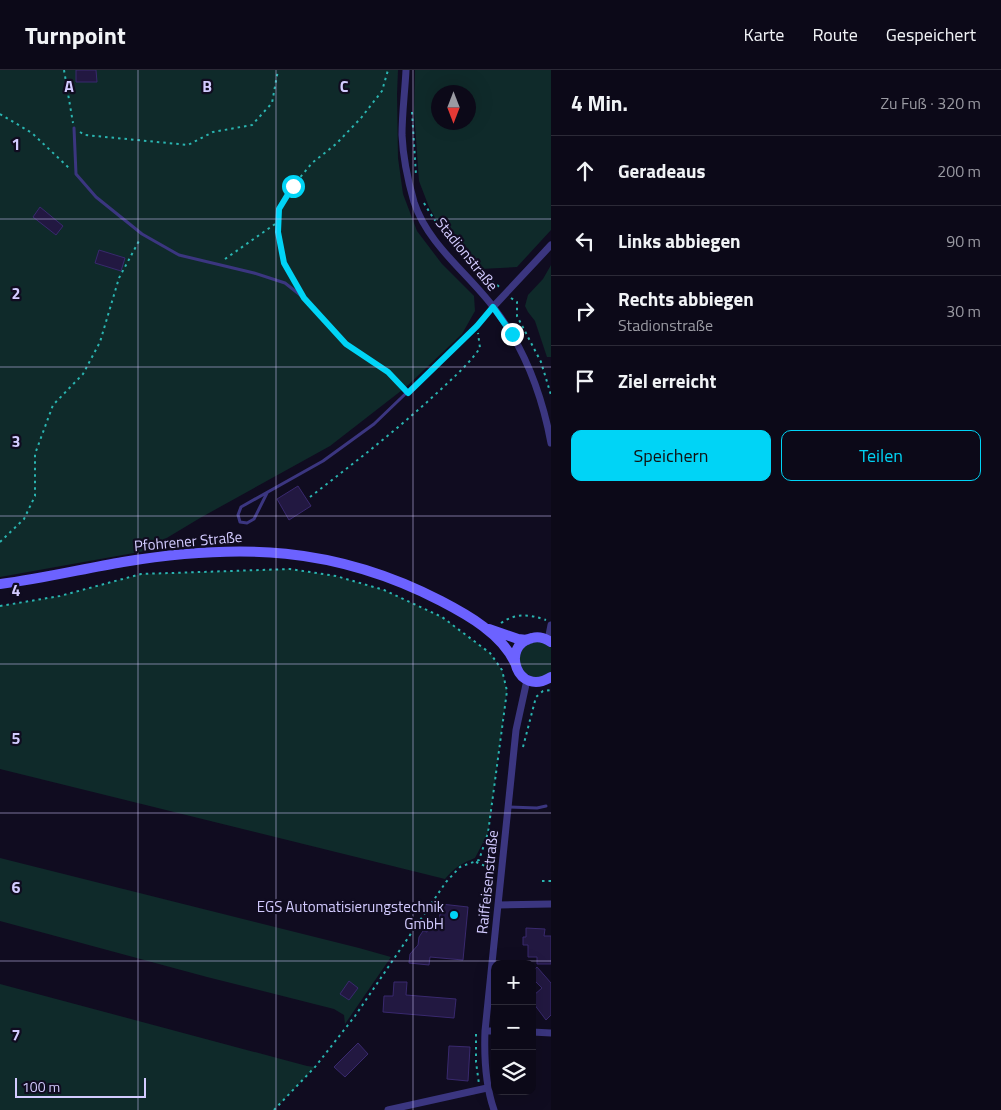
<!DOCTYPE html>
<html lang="de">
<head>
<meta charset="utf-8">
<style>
  body { margin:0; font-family:"Titillium Web",sans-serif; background:#1a1725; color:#f1f3f6 }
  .controls { position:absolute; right:15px; bottom:15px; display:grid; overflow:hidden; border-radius:10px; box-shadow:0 5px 20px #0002 }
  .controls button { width:45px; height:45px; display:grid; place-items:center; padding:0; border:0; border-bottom:1px solid #2c2a37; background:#0c0918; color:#f1f3f6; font:25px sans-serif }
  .compass { position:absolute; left:431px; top:15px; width:45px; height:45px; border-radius:50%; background:#0c0918; box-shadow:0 5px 20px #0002; rotate:180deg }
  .scale { position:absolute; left:15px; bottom:12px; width:131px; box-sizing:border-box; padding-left:5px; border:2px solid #d3cbff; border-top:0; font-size:14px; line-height:18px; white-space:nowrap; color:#d3cbff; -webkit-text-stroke:4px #100c20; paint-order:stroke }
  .stop { position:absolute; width:15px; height:15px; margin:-11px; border:4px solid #00d4f6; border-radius:50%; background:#fff }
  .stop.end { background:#00d4f6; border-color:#fff; box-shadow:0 1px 5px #0008 }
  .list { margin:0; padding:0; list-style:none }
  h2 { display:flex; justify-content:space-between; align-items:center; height:65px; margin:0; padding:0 20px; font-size:21px }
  h2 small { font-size:16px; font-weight:400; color:#9a9aa2 }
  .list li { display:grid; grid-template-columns:32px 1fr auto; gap:15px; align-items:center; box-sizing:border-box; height:70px; padding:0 20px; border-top:1px solid #2c2a37 }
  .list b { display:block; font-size:19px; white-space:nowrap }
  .list p { margin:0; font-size:16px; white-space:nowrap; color:#9a9aa2 }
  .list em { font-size:16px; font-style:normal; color:#9a9aa2 }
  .actions { display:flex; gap:10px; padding:15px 20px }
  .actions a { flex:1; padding:11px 0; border:1px solid #00d4f6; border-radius:10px; text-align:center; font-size:18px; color:#00d4f6 }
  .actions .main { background:#00d4f6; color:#111 }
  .icon { flex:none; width:28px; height:28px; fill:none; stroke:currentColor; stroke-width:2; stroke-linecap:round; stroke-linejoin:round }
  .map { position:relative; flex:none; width:551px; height:1040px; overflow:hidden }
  header { display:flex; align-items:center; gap:30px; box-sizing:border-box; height:70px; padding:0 25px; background:#0c0918; border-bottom:1px solid #2c2a37 }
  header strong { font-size:24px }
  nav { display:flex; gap:28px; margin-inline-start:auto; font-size:18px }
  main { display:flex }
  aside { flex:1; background:#0c0918 }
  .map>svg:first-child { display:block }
  .green { fill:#0f2a2a; fill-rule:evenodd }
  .building { fill:#221841; stroke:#39296e }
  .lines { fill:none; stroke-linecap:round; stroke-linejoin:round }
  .path { stroke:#2ab4b0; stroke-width:2; stroke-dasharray:2.5 4; stroke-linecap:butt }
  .lane { stroke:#3b3680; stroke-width:3 }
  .street { stroke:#3b3680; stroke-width:7 }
  .secondary { stroke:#6c62ff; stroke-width:10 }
  .route { stroke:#00d4f6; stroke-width:6 }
  .grid { fill:none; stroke:#d3cbff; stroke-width:1; stroke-opacity:0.55 }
  .poi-dot { fill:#00d4f6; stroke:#100c20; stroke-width:2 }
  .labels { text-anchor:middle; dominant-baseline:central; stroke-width:4.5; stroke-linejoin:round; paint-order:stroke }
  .street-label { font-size:15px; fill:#d3cbff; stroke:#100c20 }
  .poi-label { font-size:15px; fill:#d3cbff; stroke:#100c20; text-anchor:end }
  .grid-label { font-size:16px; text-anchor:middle; font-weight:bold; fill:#d3cbff; stroke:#100c20; stroke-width:4.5; stroke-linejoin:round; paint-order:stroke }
</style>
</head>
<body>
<header>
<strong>Turnpoint</strong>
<nav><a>Karte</a><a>Route</a><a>Gespeichert</a></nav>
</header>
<main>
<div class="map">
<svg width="551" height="1040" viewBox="0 0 551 1040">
  <rect width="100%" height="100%" fill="#100c20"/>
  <!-- green -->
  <path class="green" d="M0 0H398L397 24 398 88 403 124 417 161 442 194 474 226 475 241 462 264 406 317 330 376 200 448 145 481 0 507Z
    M415 0H551V160L517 197 480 199 457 175 438 153 429 137 419 111 414 41ZM438 22H468V52H438Z
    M551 195V287H547L535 251 528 242 525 236 528 225 543 209Z
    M290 499 336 506 384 520 442 547 490 583 502 600 507 621 488 763 475 788C462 793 454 798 445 809L0 699V536L60 526 141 504Z
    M539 571 551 577V602L549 605 537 609 521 601 519 583 527 573Z
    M0 788 359 878 391 887 345 954 344 945 334 939 207 907 0 851Z
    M0 914 307 996 315 997 274 1040H0Z"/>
  <!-- building -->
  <path class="building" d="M76 0H96L97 12H76Z
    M40 137 63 156 56 165 33 147Z
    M99 180 125 188 121 201 95 193Z
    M298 416 311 436 289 450 277 429Z
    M441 834 468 837 463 890 430 887 429 895 409 893 410 884 418 875 419 867 423 861 427 862 428 852 439 854Z
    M526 858 545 859 544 866H551V894H537V887H528V875H523V867H526Z
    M537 897 551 913V945L546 950 534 934V925L542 918 532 908V902Z
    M349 911 358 918 349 930 340 924Z
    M394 912H407L406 925 456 929 454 948 383 942 384 926H393Z
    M358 973 368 984 345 1007 334 997Z
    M449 976 470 977 468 1011 447 1009Z"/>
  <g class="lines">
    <!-- path -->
    <path class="path" d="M64 0 73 53
      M412 42 416 105
      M0 44 32 63 70 99
      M80 62 85 65 188 75 213 62 252 55 272 33 278 0
      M424 133C440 161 461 184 485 206 489 211 496 213 500 218
      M225 189 278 152
      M296 213 284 193 277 162 279 139 293 116 312 93 336 74 361 48 382 21 388 0
      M511 228 517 232V246L541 292 551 325
      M310 427C354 393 397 360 438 322 453 308 468 295 480 278L478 263
      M0 472 24 449 35 426V384L53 335 83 304 100 272 119 208 140 169
      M0 536 60 526 141 504 290 499 336 506 384 520 442 547 490 583 502 600 507 621 488 763
      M501 553C516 543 529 544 546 550
      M523 677 536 627 543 621 551 620
      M476 792 490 798 492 808
      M542 811H551
      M476 964V992L479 1014
      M274 1040 315 997 355 946 446 812 460 797 479 790 488 763H497"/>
    <!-- lane -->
    <path class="lane" d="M74 58 76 104 96 127 142 164 179 185 254 203 285 213 304 228 346 274 387 302 408 323
      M267 423 254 449 247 453 240 452 238 445 241 437 323 391 374 354 477 255 493 237
      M509 737 537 738 546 736"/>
    <!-- street -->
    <path class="street" d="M406 0C405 21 402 43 402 65 403 87 408 111 414 132 428 175 468 203 494 238 524 277 542 325 551 373
      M493 237 551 175
      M548 570 551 555
      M499 835 551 834
      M485 961H495
      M532 962 551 963
      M388 1040 487 1018
      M494 1040C485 1014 484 988 485 961L516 660 527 610"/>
    <!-- secondary -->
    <path class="secondary" d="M0 514C41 509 82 499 123 492 239 473 335 476 441 531 468 545 502 564 515 593
      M489 559 518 569 527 570
      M551 572C545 568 539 566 532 568 500 575 517 628 551 607"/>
  </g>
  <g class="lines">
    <!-- route -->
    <path class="route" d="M293 116 279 139 278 162 284 193 304 228 346 274 388 302 408 323 477 256 493 237 512 264"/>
  </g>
  <!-- grid -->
  <path class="grid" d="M138 0V1040M276 0V1040M413 0V1040M0 149H551M0 297H551M0 446H551M0 594H551M0 743H551M0 891H551"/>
  <!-- markers -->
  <circle class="poi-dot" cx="454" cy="845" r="5"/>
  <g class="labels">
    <!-- street labels -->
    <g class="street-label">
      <text transform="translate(467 184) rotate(51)">Stadionstraße</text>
      <text transform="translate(188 471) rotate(-5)">Pfohrener Straße</text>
      <text transform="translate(487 812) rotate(-84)">Raiffeisenstraße</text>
    </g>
    <!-- poi labels -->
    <g class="poi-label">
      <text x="444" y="836">EGS Automatisierungstechnik<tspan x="444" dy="17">GmbH</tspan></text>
    </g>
  </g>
  <g class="grid-label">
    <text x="69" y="22">A</text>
    <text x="207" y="22">B</text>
    <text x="344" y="22">C</text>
    <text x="16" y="80">1</text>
    <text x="16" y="229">2</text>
    <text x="16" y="377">3</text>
    <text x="16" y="526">4</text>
    <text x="16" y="674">5</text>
    <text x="16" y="823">6</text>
    <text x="16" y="971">7</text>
  </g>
</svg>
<div class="controls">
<button>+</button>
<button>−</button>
<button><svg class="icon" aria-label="layers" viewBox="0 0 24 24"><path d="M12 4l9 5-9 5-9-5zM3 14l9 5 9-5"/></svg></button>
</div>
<svg class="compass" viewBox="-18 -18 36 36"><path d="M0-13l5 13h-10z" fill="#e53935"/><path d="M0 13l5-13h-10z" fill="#9a9aa2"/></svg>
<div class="scale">100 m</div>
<div class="stop" style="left:293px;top:116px"></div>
<div class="stop end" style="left:512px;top:264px"></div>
</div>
<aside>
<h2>4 Min.<small>Zu Fuß · 320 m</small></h2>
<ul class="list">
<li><svg class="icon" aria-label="ahead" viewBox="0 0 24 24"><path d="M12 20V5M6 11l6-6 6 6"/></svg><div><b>Geradeaus</b></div><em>200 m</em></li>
<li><svg class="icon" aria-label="left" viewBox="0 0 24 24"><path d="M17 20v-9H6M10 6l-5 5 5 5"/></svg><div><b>Links abbiegen</b></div><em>90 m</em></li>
<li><svg class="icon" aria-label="right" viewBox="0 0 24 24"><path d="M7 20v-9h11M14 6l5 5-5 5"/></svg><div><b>Rechts abbiegen</b><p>Stadionstraße</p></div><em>30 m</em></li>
<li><svg class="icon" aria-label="arrive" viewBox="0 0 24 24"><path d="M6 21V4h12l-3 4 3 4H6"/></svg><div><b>Ziel erreicht</b></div></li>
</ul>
<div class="actions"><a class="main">Speichern</a><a>Teilen</a></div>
</aside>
</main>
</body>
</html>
